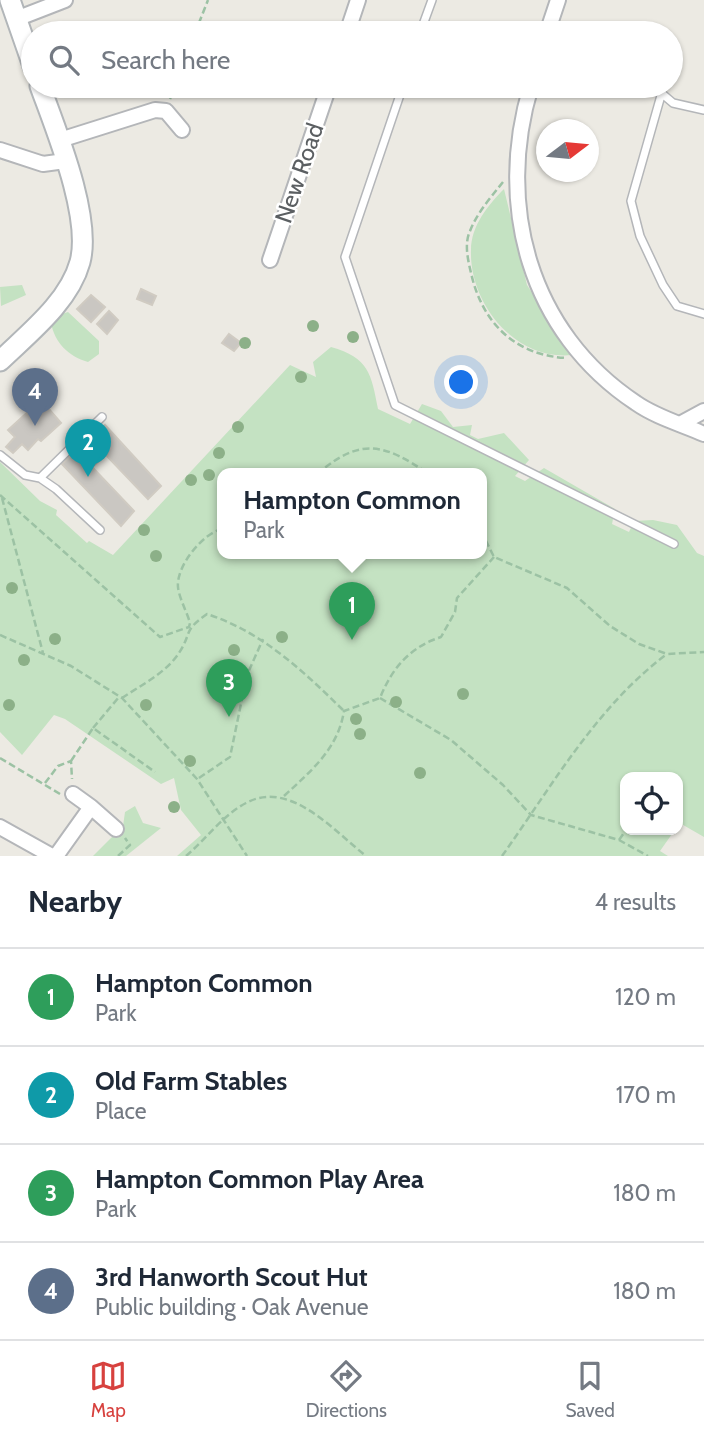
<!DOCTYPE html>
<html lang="en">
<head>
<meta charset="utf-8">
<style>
  body { margin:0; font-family:Cabin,sans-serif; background:#f6f6f7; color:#1f2937 }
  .controls { position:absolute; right:21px; bottom:21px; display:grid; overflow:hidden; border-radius:14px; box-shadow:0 2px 5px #0004 }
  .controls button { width:63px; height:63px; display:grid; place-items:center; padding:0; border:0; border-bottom:2px solid #e0e1e3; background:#fff; color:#1f2937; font:35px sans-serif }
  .compass { position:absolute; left:536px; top:119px; width:63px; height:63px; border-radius:50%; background:#fff; box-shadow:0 2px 5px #0004; rotate:74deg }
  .you { position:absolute; left:462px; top:383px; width:24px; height:24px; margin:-18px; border:5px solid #fff; border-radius:50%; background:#1a73e8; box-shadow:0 0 0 10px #1a73e833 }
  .badge { display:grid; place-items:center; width:46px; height:46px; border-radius:50%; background:#d7413e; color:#fff; font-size:23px; font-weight:700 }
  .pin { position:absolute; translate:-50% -58px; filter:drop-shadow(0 2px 4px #0008) }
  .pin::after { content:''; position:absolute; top:37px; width:24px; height:21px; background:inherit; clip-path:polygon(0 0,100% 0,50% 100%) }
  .popup { position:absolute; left:217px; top:468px; width:270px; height:91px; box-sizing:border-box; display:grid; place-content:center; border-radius:14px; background:#fff; filter:drop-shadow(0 2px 5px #0005); font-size:23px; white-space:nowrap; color:#747a83 }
  .popup b { font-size:26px; color:#1f2937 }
  .popup::after { content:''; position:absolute; left:50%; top:100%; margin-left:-14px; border:14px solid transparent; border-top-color:#fff }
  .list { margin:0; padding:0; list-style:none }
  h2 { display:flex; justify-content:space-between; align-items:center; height:91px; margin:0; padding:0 28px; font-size:30px }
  h2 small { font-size:23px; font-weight:400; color:#747a83 }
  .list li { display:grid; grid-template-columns:46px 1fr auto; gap:21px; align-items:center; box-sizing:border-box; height:98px; padding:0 28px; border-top:2px solid #e0e1e3 }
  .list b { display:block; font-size:26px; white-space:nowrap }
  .list p { margin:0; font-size:23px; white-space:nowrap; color:#747a83 }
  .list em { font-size:23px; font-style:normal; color:#747a83 }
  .icon { flex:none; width:38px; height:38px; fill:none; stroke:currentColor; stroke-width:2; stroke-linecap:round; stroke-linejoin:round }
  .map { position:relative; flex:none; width:704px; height:856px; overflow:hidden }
  .search { position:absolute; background:#fff; box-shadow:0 2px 5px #0004; left:21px; right:21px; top:21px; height:77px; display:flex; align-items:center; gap:18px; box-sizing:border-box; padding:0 24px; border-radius:38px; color:#747a83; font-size:26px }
  .sheet { height:483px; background:#fff }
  nav { display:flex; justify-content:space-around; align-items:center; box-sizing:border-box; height:98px; border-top:2px solid #e0e1e3; background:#fff; font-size:19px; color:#747a83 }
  nav a { display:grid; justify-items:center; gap:4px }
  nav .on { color:#d7413e }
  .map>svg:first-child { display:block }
  .green { fill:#c4e2c2; fill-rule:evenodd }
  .building { fill:#cac7c2; stroke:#d0cbc2; stroke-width:2 }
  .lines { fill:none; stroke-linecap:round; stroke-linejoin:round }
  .lane-casing { stroke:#b4b6b9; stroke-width:10 }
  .street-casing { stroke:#b4b6b9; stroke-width:18 }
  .secondary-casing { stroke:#b2b6b9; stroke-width:23 }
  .path { stroke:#9cc2a4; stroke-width:2.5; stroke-dasharray:7 3.5; stroke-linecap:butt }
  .lane { stroke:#fff; stroke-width:7 }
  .street { stroke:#fff; stroke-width:14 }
  .secondary { stroke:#fff; stroke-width:19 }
  .tree { fill:#8cb088 }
  .labels { text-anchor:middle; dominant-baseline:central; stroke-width:5; stroke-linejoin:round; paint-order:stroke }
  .street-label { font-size:24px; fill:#5b5f62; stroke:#fff }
</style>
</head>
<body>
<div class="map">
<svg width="704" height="856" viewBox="0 0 704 856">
  <rect width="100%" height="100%" fill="#eceae3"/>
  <!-- green -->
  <path class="green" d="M504 189 527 285 572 355C515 361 469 303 471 250 471 226 488 205 504 189Z
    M22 285 26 295 1 306 0 287Z
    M68 312 99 341V354L88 362C68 356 55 343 51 323L56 316Z
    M331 347C369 358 371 373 378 409L410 424 422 404 441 411 453 427 472 425 470 435 478 439 504 433 529 460 515 476 525 481 544 468 615 509 612 524 629 532 634 521 653 520 677 525 697 553 704 556V837L678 822V777H625V830H670L672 834 660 851 668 856H177L201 835 181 810 174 778 161 784 65 719 54 715 22 755 0 732V462L40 501 57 510 56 515 87 543 89 541 113 555 290 365 316 377 313 362ZM222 474H481V554H222Z
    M135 806 143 823 161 828 126 856H93L123 826 125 812Z"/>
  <!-- building -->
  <path class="building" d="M141 289 156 296 152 305 137 299Z
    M91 295 105 307 91 322 77 309Z
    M109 311 118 320 107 334 97 324Z
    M229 334 241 343 234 351 222 343Z
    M41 400 61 423 41 441 38 439 28 450 22 444 13 453 6 447 15 437 8 430Z
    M105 425 161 486 148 499 106 455 92 467 134 511 121 526 62 464Z"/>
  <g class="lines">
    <!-- lane casing -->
    <g class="lane-casing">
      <path id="lane" d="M420 33 432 0
        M403 86 345 257 395 405 674 544
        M653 86 673 103 704 110
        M662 92 631 201 640 236 663 285 677 306 704 314
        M0 455 25 475 40 478 56 489 100 530
        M40 478 102 417"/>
    </g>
    <!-- street casing -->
    <g class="street-casing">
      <path id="street" d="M16 19 65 0
        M347 33 358 0
        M547 33 558 0
        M531 86C495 205 529 332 636 403 656 417 681 424 704 434
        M60 140 155 110 166 111 182 130
        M0 150 43 164 65 161
        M270 260 329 86
        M680 424 704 411
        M91 807 116 829
        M0 827 52 856
        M56 856 91 807 73 794"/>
    </g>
    <!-- secondary casing -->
    <g class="secondary-casing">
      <path id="secondary" d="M10 0 33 66
        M0 361C29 333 69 302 80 262 92 217 56 130 40 86"/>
    </g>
    <!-- path -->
    <path class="path" d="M195 33 208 0
      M170 99 175 86
      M503 182C491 197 477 213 470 231 464 244 468 260 471 273 482 322 514 355 566 358
      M317 474C361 437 383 443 429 474
      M0 495 160 637 189 627 190 623C187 612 179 598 178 587 176 566 203 533 222 529
      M2 498 43 653
      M481 531 494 557 567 588 610 626 639 644 667 654 704 652
      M0 635 71 666 122 698 197 779 247 856
      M122 698C141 685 166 673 179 653 193 631 182 632 207 614 262 632 302 670 343 710
      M380 698 451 740 503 785 531 815 619 840 648 856
      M93 728 119 697
      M0 758 60 794
      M71 761 93 728 155 772
      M199 778 230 757 247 675 263 639
      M45 783 58 766 71 761 72 779
      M284 796C311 771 338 749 344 711L380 698C392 668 410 647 441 637L455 612 457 598 494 557
      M619 840 626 830
      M118 856 130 845 125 838
      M186 856C206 839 223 815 246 803 290 779 334 831 366 856
      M502 856C552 786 597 706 667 654"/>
    <!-- lane -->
    <use href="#lane" class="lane"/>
    <!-- street -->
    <use href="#street" class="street"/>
    <!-- secondary -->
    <use href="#secondary" class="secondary"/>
  </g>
  <!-- trees -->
  <g class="tree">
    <circle cx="313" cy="326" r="6"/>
    <circle cx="353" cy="337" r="6"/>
    <circle cx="245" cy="343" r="6"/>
    <circle cx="301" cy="377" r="6"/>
    <circle cx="238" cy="427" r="6"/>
    <circle cx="219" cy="453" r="6"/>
    <circle cx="209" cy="475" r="6"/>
    <circle cx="191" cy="480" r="6"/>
    <circle cx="144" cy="530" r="6"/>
    <circle cx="156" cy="556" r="6"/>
    <circle cx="12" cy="588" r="6"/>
    <circle cx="282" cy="637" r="6"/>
    <circle cx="55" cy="639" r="6"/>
    <circle cx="234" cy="650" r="6"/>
    <circle cx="24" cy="660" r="6"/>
    <circle cx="463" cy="694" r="6"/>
    <circle cx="396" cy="702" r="6"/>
    <circle cx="9" cy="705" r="6"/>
    <circle cx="146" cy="705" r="6"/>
    <circle cx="356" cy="719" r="6"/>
    <circle cx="360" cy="734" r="6"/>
    <circle cx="190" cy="761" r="6"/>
    <circle cx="420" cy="773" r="6"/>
    <circle cx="174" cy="807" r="6"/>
  </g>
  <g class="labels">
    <!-- street labels -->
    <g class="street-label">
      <text transform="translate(299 173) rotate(-71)">New Road</text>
    </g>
  </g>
</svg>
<div class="controls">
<button><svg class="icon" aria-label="locate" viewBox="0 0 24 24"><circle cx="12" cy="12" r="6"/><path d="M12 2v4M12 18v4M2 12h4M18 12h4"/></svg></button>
</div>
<svg class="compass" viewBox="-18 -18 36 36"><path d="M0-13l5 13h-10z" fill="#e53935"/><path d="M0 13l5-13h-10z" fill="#747a83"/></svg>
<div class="you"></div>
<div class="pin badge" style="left:352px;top:640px;background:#2e9e5b">1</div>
<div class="popup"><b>Hampton Common</b>Park</div>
<div class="pin badge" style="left:88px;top:477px;background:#0f9aa8">2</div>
<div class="pin badge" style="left:229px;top:717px;background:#2e9e5b">3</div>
<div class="pin badge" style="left:35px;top:426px;background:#5c6f8a">4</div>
<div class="search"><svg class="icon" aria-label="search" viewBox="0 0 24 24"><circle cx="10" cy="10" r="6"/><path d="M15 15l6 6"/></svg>Search here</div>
</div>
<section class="sheet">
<h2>Nearby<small>4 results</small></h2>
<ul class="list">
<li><span class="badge" style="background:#2e9e5b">1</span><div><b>Hampton Common</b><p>Park</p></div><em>120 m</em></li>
<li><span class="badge" style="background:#0f9aa8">2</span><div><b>Old Farm Stables</b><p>Place</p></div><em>170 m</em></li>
<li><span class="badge" style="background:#2e9e5b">3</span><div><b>Hampton Common Play Area</b><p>Park</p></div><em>180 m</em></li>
<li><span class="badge" style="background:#5c6f8a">4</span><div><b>3rd Hanworth Scout Hut</b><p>Public building · Oak Avenue</p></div><em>180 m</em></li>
</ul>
</section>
<nav>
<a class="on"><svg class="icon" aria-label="map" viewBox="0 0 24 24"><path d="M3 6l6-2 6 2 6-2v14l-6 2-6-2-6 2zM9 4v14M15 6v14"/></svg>Map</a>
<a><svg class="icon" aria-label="directions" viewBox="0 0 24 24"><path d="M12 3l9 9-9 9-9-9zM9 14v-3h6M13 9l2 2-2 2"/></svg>Directions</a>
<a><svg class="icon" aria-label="saved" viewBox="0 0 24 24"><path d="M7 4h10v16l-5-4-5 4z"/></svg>Saved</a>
</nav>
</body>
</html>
